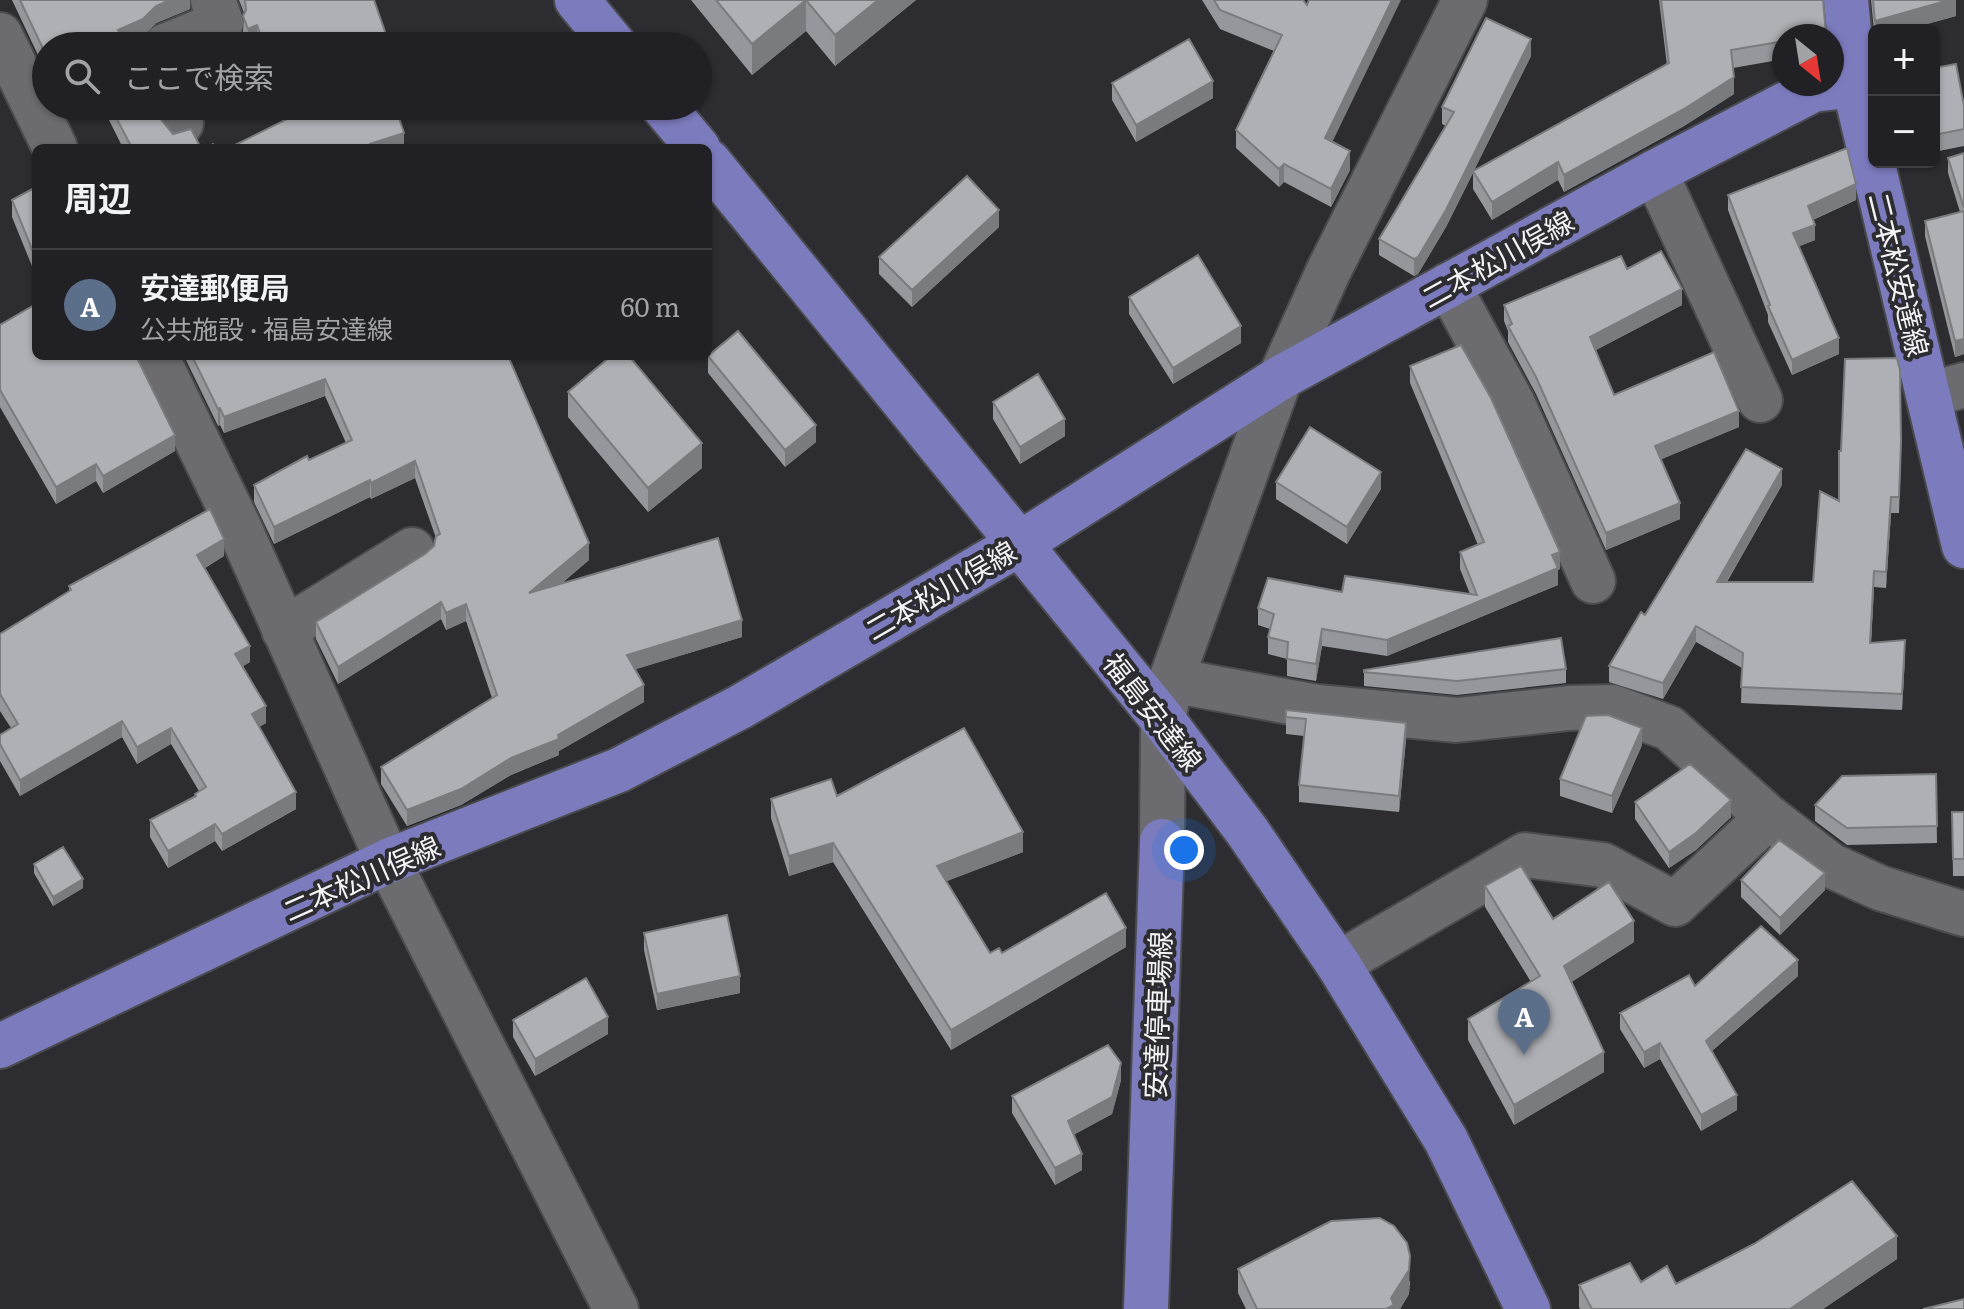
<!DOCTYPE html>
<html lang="ja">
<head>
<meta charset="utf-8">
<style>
  body { margin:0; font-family:Literata,"Noto Sans JP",serif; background:#29292d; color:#f1f3f6 }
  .controls { position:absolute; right:24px; top:24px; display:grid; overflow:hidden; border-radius:12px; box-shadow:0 2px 6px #0004 }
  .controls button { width:72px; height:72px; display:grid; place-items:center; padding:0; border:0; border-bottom:2px solid #3e3e42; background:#212125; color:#f1f3f6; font:40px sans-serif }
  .compass { position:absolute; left:1772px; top:24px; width:72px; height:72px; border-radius:50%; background:#212125; box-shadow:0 2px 6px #0004; rotate:150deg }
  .you { position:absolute; left:1184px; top:850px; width:28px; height:28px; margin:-20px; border:6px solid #fff; border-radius:50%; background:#1a73e8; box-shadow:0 0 0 12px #1a73e833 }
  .badge { display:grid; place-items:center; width:52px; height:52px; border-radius:50%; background:#8ace47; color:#fff; font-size:26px; font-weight:700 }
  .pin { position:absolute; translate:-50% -66px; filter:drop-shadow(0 2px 4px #0008) }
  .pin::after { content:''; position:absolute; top:42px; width:28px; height:24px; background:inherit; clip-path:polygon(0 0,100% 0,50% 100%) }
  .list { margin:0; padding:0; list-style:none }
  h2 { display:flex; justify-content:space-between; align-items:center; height:104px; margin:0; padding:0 32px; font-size:34px }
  h2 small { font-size:26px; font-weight:400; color:#a2a3a7 }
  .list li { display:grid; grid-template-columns:52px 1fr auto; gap:24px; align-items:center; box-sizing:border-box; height:112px; padding:0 32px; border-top:2px solid #3e3e42 }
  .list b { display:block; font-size:30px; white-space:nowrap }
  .list p { margin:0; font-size:26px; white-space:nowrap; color:#a2a3a7 }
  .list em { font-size:26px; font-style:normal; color:#a2a3a7 }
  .icon { flex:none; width:44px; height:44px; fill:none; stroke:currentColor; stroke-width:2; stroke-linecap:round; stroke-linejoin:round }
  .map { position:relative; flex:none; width:1964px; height:1309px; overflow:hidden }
  .search { position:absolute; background:#212125; box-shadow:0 2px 6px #0004; left:32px; top:32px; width:680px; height:88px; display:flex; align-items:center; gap:20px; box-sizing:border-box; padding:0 28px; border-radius:44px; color:#a2a3a7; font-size:30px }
  .panel { position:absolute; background:#212125; box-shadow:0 2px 6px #0004; left:32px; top:144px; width:680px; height:216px; border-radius:12px }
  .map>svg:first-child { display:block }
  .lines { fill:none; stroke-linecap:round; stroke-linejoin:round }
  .minor-casing { stroke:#4a4b4e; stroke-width:48 }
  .major-casing { stroke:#4a4b4e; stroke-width:48 }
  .minor { stroke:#6b6b70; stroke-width:44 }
  .major { stroke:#7c7bbe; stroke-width:44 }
  .wall { fill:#96979c }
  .shaded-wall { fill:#7a7b7f }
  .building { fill:#afb0b5; stroke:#7a7b7f; stroke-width:2 }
  .labels { text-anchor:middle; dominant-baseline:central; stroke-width:8; stroke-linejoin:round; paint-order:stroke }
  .street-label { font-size:28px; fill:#f4f4f7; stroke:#2c2c31 }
</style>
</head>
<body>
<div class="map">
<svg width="1964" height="1309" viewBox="0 0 1964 1309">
  <rect width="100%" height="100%" fill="#2c2c31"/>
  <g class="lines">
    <!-- minor casing -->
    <g class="minor-casing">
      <path id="minor" d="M0 35 55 148
        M165 46 221 23 213 0
        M173 106 181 123
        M1655 172 1760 400
        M1448 285 1513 404 1593 581
        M156 356 238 525 388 861 616 1309
        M1929 395 1964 385
        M284 630 412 550
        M1171 680 1317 707 1457 720 1569 708 1612 707 1669 728 1768 817 1830 865 1880 888 1964 914
        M1162 841 1163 720 1171 680 1280 378 1329 270 1465 0
        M1338 964 1525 855 1603 865 1675 904 1768 817"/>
    </g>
    <!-- major casing -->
    <g class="major-casing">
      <path id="major" d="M577 0 615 46
        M1846 0 1854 85 1964 546
        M663 106 698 148
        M708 161 1163 720 1247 831 1338 964 1446 1140 1528 1309
        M0 1046 388 861 619 770 740 707 1019 544 1280 378 1655 172 1813 90 1854 85
        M1146 1309 1162 841"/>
    </g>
    <!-- minor -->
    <use href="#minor" class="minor"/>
    <!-- major -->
    <use href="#major" class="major"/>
  </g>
  <!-- wall -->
  <path class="wall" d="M12 0H190V9L156 23 143 36 125 44 126 46H46V72Z
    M239 0H374L390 46H258L257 42 248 46 243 33 244 13Z
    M691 0H916L835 66 806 31 752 75Z
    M1202 0H1303L1332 142 1350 170 1331 207 1284 182 1279 187 1236 148V130L1274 51 1220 29Z
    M1659 0H1823L1826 36H1784V59L1733 68 1734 94 1684 126 1564 192 1558 180 1492 220 1473 189V173L1446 227 1418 274 1414 276 1379 255V239L1446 126 1442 124V107L1531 56 1474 170 1667 65Z
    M1871 0H1956V16L1905 30 1874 31Z
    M1934 68 1964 106V146L1934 152Z
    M1112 83 1213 98 1136 142 1112 100Z
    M102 106H155L159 117 173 134 201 148H123Z
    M1964 153V354L1955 357 1925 236V221L1960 212 1948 173V158Z
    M36 187V276L12 217V200Z
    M1728 195 1856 200 1813 220 1815 240 1799 246 1839 354 1792 375 1768 322V315L1728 210Z
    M999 227 912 307 879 274V257Z
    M1627 269 1682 305 1596 350 1614 395 1739 427 1661 459 1680 519 1606 550 1536 394 1508 342V331L1504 321V305Z
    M1129 297 1241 343 1173 384 1129 314Z
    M0 325 175 451 103 493 96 481 56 504 0 407Z
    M184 356H508L589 560 561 584 742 637 635 669 644 702 559 751V755L511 775 461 805 407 826 381 784V767L492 698 466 621 446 630 441 619 338 684 316 639V622L425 554 434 546 436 538 415 478 371 499 370 497 274 544 254 502V485L346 443 325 396 224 433 220 425 218 426Z
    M708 356 816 442 785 467 708 373Z
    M1410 366 1560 569 1558 570V585L1387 656 1322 646 1316 681 1287 676V659L1268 654V637L1270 629 1258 625V608L1342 592 1470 594 1460 569V552L1478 545 1410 383Z
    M568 392 702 468 648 512 568 417Z
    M993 402 1065 436 1020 464 993 419Z
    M1901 458 1899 513H1891L1886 588 1874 587 1871 643 1905 656 1902 710 1741 703 1742 668 1696 642 1663 699 1609 682V666L1645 615 1782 485 1727 582H1813L1839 501Z
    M1276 482 1381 489 1347 544 1276 499Z
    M224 556 205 568 250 662 243 666 266 723 259 727 296 809 222 851 215 841 168 868 150 837V820L195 797V794L199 791 171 744 137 764 122 737 20 796 0 761V735L11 728 0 711V634L69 592V586Z
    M1566 669V683L1457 695 1364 686V670Z
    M1286 710 1406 740 1399 812 1299 802V785L1304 736 1286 734Z
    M1642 745 1612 813 1560 796V779Z
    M1936 774 1937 843 1847 845 1815 821V805Z
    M837 796 1023 852 946 881 990 953 1126 947 951 1050 833 862 789 876 771 818V799Z
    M1635 802 1731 817 1696 850 1669 868 1635 819Z
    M1952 812H1964V876H1953Z
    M34 864 83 888 53 906 34 873Z
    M1741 880 1825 890 1780 935 1741 897Z
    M1485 886 1553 919 1634 942 1571 982 1604 1072 1514 1125 1468 1040V1019L1531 982 1485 907Z
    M644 933 740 993 657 1010 644 950Z
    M1798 976 1712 1051 1737 1110 1701 1131 1660 1059 1644 1068 1620 1029V1013L1695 986Z
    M513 1020 608 1034 535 1076 513 1037Z
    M1121 1080 1112 1114 1073 1135 1082 1170 1055 1185 1012 1113V1096Z
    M1897 1259 1823 1309H1580L1579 1307V1285L1641 1282 1676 1284Z
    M1238 1269 1410 1281 1409 1294 1400 1309H1246L1238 1293Z"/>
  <!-- shaded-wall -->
  <path class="shaded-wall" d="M170 0H190V9L156 23 143 36 121 46 118 30 156 6Z
    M806 0V31L752 75V44Z
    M878 0H916L835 66V35Z
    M1392 0H1401L1325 157V138Z
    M1949 0H1956V16L1905 30H1875V21Z
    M257 25V42L248 46V29Z
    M298 36V46H271Z
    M1531 39V56L1446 227 1418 274 1414 276V259Z
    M1734 77V94L1684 126 1564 192V175Z
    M1213 81V98L1136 142V125Z
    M404 133V148H370V144Z
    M1350 151V170L1331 207V189Z
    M1558 162V180L1492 220V202Z
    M1284 164V182L1279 187V169Z
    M1856 184V200L1808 222V206Z
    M999 210V227L912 307V290Z
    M1815 225V240L1793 249V233Z
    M1682 289V305L1590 353V337Z
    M1241 326V343L1173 384V368Z
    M1839 338V354L1792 375V360Z
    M1964 339V354L1955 357V341Z
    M325 379V396L224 433V417Z
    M220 408V425L218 426V409Z
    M1739 411V427L1655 462V446Z
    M1065 419V436L1020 464V447Z
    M816 425V442L785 467V450Z
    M175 435V451L103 493V476Z
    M702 443V468L648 512V488Z
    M415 461V478L371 499V483Z
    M96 464V481L56 504V487Z
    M1782 469V485L1717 598V582Z
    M1381 472V489L1347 544V527Z
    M370 480V497L274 544V527Z
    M1891 497V513L1886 588V572Z
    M1680 503V519L1606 550V533Z
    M224 539V556L197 572V555Z
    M589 543V560L529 610V593Z
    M1560 552V569L1558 570V585L1387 656V640L1552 570V555Z
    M1874 571V587L1870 659V643Z
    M441 602V619L338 684V667Z
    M466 604V621L446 630V613Z
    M742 620V637L627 672V655Z
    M1696 626V642L1663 699V683Z
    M1322 629V646L1316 681V664Z
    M1905 640V656L1902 710V694Z
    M250 646V662L235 671V654Z
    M644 685V702L559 751V755L511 775 461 805 407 826V810L558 735Z
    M266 706V723L252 731V714Z
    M122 721V737L20 796V780Z
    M1406 723V740L1399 812V796Z
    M171 728V744L137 764V747Z
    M1642 728V745L1612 813V796Z
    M296 792V809L222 851V834Z
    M1731 800V817L1696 850 1669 868V852Z
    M215 824V841L168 868V851Z
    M1023 832V852L937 885V866Z
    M833 843V862L789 876V856Z
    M1825 873V890L1780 935V918Z
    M83 879V888L53 906V897Z
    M1634 921V942L1564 987V966Z
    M1126 928V947L951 1050V1030Z
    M1798 960V976L1706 1056V1041Z
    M740 976V993L657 1010V994Z
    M608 1017V1034L535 1076V1059Z
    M1660 1043V1059L1644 1068V1052Z
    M1604 1052V1072L1514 1125V1105Z
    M1121 1063V1080L1112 1114 1068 1138V1121Z
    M1737 1095V1110L1701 1131V1115Z
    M1082 1154V1170L1055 1185V1168Z
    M1897 1236V1259L1823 1309H1790Z
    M1410 1256 1409 1294 1400 1309H1386Z"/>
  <!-- building -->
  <path class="building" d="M20 0H170L156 6 143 19 118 30 126 46H79L78 44 74 46H46V55Z
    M245 0H374L390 46H301L298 36 271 46H264L257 25 248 29 243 16 246 10Z
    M716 0H878L835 35 806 0 752 44Z
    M1214 0H1303L1307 5 1309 0H1392L1325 138 1350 151 1331 189 1284 164 1279 169 1236 130 1282 35 1220 10Z
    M1661 0H1823L1826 34 1816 36H1784V41L1731 50 1734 77 1684 109 1564 175 1558 162 1492 202 1473 171 1669 63Z
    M1873 0H1949L1875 21Z
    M1486 18 1531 39 1446 210 1418 257 1414 259 1379 239 1454 112 1442 107Z
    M1189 39 1213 81 1136 125 1112 83Z
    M1956 64 1964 106V129L1934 135V68Z
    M110 106H155L159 117 173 134 191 129 201 148H132Z
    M313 106H395L404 133 370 144 371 148H229Z
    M213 144 215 148H205Z
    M1847 148 1856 184 1808 206 1815 225 1793 233 1839 338 1792 360 1768 306 1770 305 1728 195Z
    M1964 153V208L1948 158Z
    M967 176 999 210 912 290 879 257Z
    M36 187V259L12 200Z
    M1964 211V339L1955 341 1925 221Z
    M1661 251 1682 289 1590 337 1614 395 1714 352 1739 411 1655 446 1680 503 1606 533 1536 377 1508 326 1512 324 1504 305 1621 256 1627 269Z
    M1198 255 1241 326 1173 368 1129 297Z
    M36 304V356H136L175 435 103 476 96 464 56 487 0 390V325Z
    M738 331 816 425 785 450 708 356Z
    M1461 345 1491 398 1560 552 1552 555 1558 568 1387 640 1322 629 1316 664 1287 659 1288 642 1268 637 1274 614 1258 608 1268 578 1342 592 1345 576 1477 595 1460 552 1484 542 1410 366Z
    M192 356H508L589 543 529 593 718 538 742 620 627 655 644 685 558 735 559 739 511 758 461 789 407 810 381 767 497 695 466 604 446 613 441 602 338 667 316 622 425 554 434 546 436 536 440 534 415 461 371 483 370 480 274 527 254 485 307 456 309 460 352 440 325 379 224 417 220 408 218 409Z
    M611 356H629L702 443 648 488 568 392Z
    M1897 358 1900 370 1901 442 1899 497H1891L1886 572 1874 571 1870 643 1905 640 1902 694 1741 687 1743 653 1696 626 1663 683 1609 666 1641 612 1645 615 1746 449 1782 469 1717 582H1813L1820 491 1839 501V451H1841L1845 359Z
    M1038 374 1065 419 1020 447 993 402Z
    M1310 427 1381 472 1347 527 1276 482Z
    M210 509 224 539 197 555 250 646 235 654 266 706 252 714 296 792 222 834 215 824 168 851 150 820 196 796 195 794 206 787 171 728 137 747 122 721 20 780 0 744V735L18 724 0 694V634L71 590 69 586Z
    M1561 638 1566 669 1457 681 1364 672V670Z
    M1286 710 1406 723 1399 796 1299 785 1306 719 1286 717Z
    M1608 715 1642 728 1612 796 1560 779 1586 716Z
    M964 728 1023 832 937 866 990 953 999 948 1002 953 1106 893 1126 928 951 1030 833 843 789 856 771 799 831 779 837 796Z
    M1690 764 1731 800 1696 833 1669 852 1635 802Z
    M1936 774 1937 826 1847 828 1815 805 1842 776Z
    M1952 812H1964V859H1953Z
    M1779 840 1825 873 1780 918 1741 880Z
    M63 847 83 879 53 897 34 864Z
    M1521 866 1553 919 1609 882 1634 921 1564 966 1604 1052 1514 1105 1468 1019 1540 976 1485 886Z
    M727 915 740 976 657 994 644 933Z
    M1761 926 1798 960 1706 1041 1737 1095 1701 1115 1660 1043 1644 1052 1620 1013 1689 975 1695 986Z
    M586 978 608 1017 535 1059 513 1020Z
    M1108 1045 1121 1063 1112 1097 1068 1121 1082 1154 1055 1168 1012 1096Z
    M1852 1181 1897 1236 1790 1309H1592L1579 1285 1630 1263 1641 1282 1667 1266 1676 1284 1754 1244Z
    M1380 1218 1394 1226 1407 1243 1410 1256 1409 1270 1391 1298 1394 1305 1386 1309H1257L1238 1269 1331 1221Z
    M1964 1299V1309H1923Z"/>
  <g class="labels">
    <!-- street labels -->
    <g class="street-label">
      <text transform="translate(1497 258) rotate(-29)">二本松川俣線</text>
      <text transform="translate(1900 274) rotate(76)">二本松安達線</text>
      <text transform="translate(940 589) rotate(-30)">二本松川俣線</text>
      <text transform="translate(1154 711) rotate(52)">福島安達線</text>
      <text transform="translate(361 877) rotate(-24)">二本松川俣線</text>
      <text transform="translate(1156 1015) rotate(-88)">安達停車場線</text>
    </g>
  </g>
</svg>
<div class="controls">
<button>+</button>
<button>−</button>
</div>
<svg class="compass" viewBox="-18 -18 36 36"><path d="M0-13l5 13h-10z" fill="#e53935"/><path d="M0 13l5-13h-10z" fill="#a2a3a7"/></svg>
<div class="you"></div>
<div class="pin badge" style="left:1524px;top:1055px;background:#5c6f8a">A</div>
<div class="search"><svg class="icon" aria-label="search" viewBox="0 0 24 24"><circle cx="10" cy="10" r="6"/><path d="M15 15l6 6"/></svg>ここで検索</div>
<section class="panel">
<h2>周辺<small></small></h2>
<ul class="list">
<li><span class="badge" style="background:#5c6f8a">A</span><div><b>安達郵便局</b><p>公共施設 · 福島安達線</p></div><em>60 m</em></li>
</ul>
</section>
</div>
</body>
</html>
